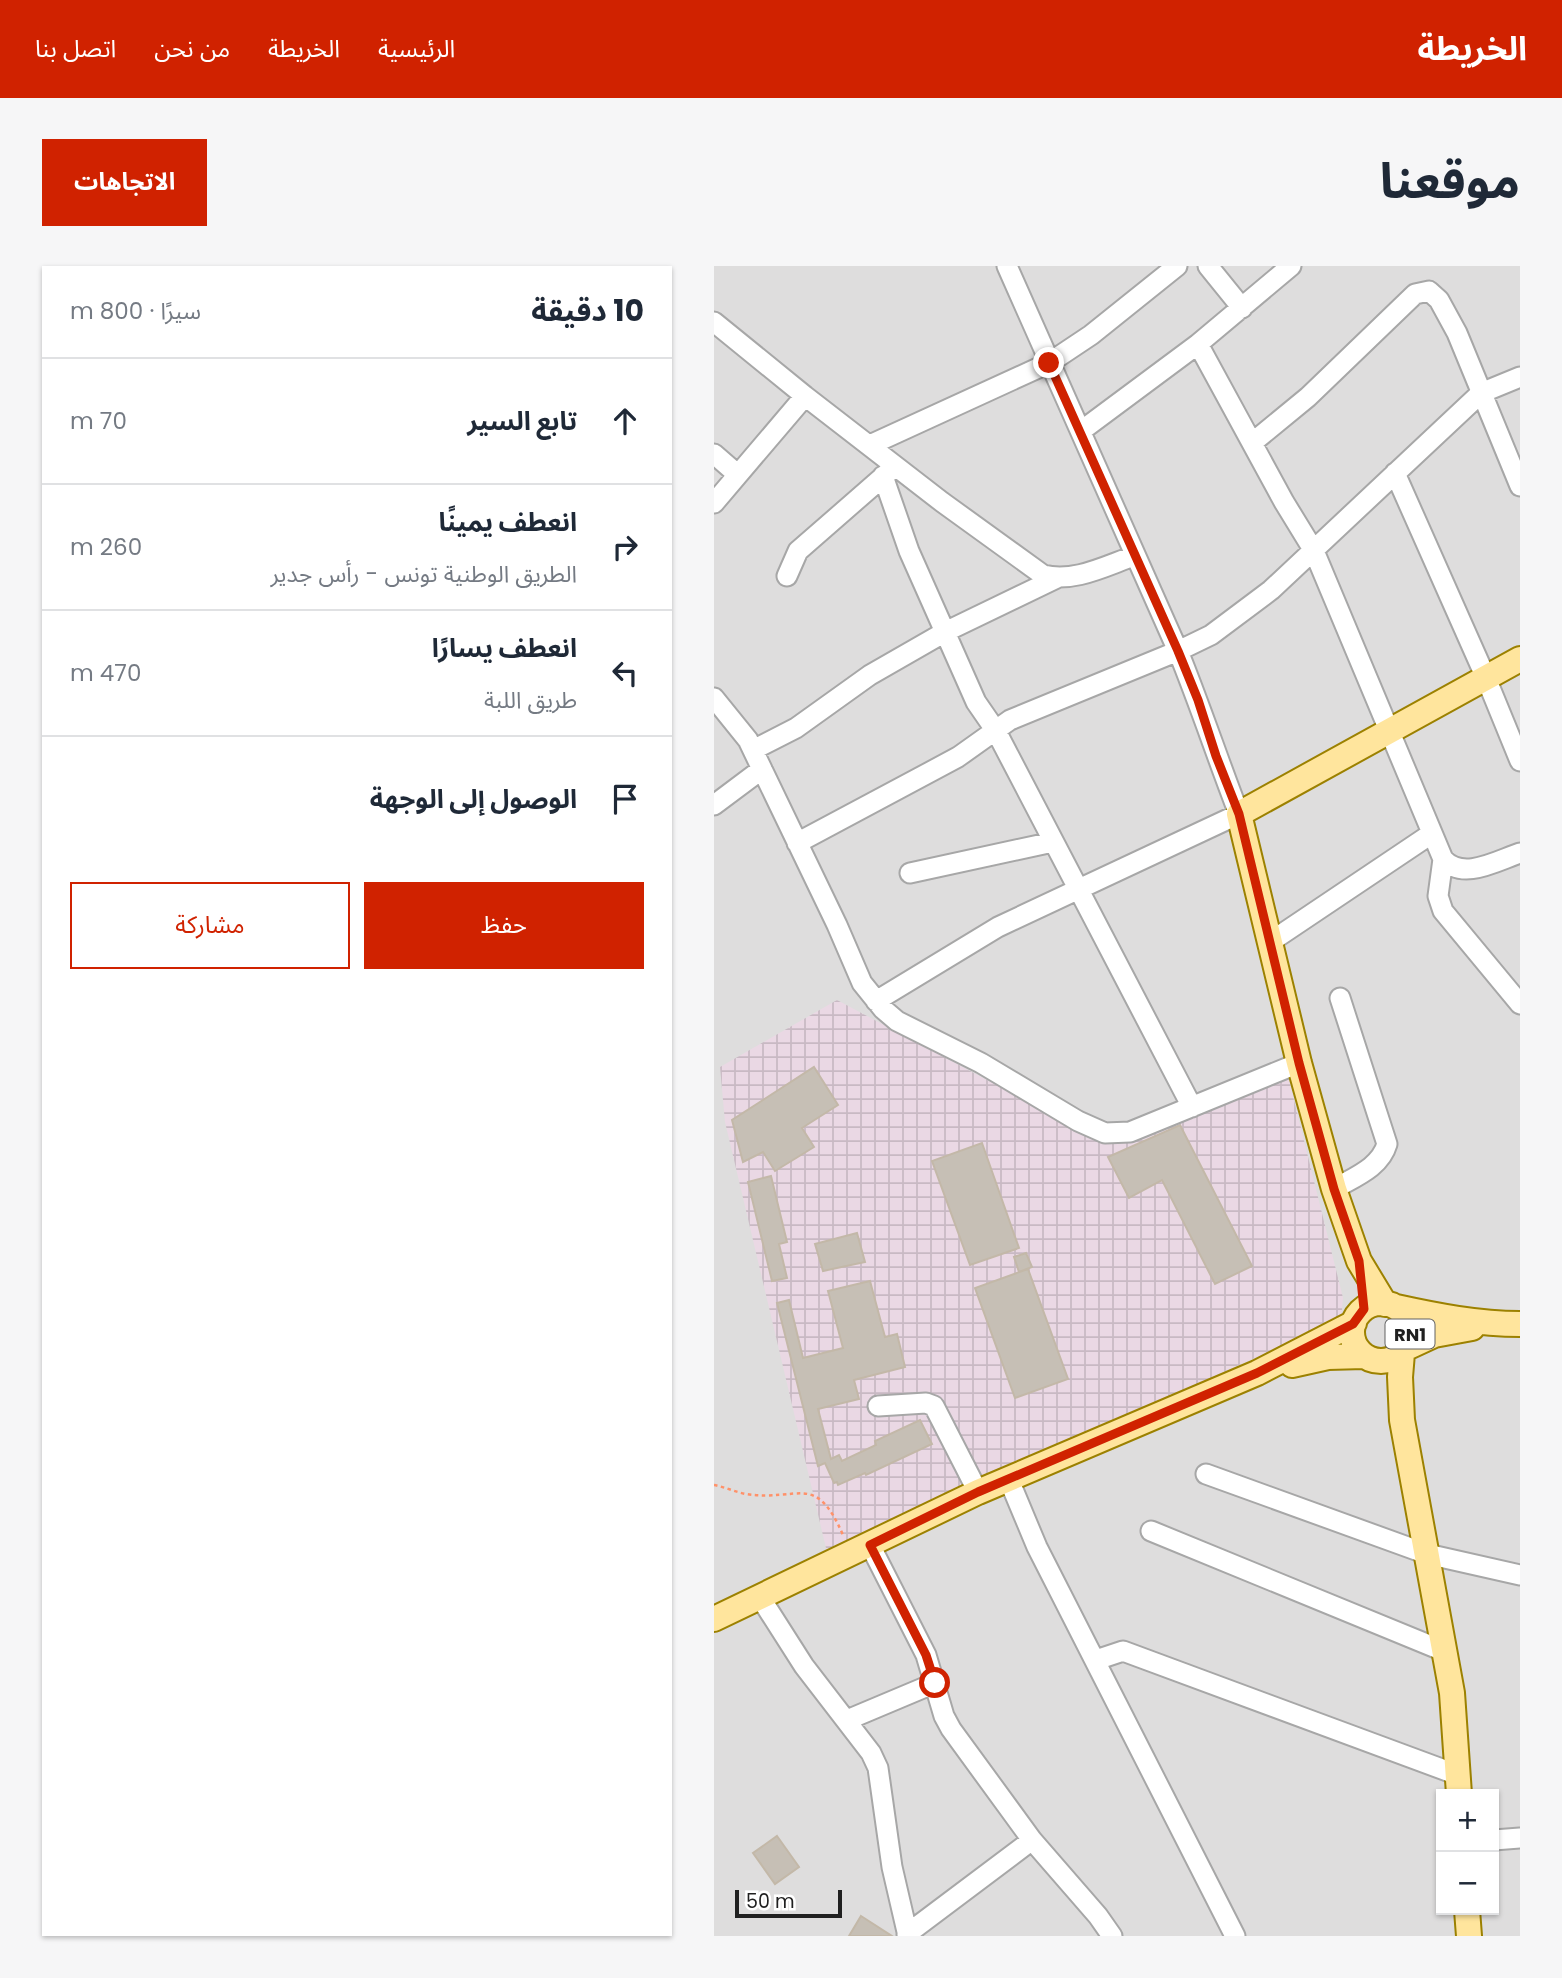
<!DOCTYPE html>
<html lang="ar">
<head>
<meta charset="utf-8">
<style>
  body { margin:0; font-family:Poppins,"Noto Sans Arabic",sans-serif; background:#f6f6f7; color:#1f2937; direction:rtl }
  .controls { position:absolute; right:21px; bottom:21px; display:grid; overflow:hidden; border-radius:0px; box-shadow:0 2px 5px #0004 }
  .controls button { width:63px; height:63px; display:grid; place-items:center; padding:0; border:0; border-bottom:2px solid #e0e1e3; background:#fff; color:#1f2937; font:35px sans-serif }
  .scale { position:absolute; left:21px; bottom:18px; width:107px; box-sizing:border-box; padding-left:7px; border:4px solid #202020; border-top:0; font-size:19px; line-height:24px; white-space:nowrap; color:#202020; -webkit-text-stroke:5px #fff; paint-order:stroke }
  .stop { position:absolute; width:21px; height:21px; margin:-16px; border:5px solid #d02200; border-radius:50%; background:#fff }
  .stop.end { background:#d02200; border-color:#fff; box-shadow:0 2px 7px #0008 }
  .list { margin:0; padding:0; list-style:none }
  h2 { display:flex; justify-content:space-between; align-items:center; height:91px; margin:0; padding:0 28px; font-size:30px }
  h2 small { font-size:23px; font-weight:400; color:#747a83 }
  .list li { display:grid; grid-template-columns:46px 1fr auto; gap:21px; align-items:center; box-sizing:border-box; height:126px; padding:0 28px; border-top:2px solid #e0e1e3 }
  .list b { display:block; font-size:26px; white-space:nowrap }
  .list p { margin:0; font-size:23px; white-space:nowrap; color:#747a83 }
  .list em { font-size:23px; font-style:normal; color:#747a83 }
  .actions { display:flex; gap:14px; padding:21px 28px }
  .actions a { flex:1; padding:16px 0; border:2px solid #d02200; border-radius:0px; text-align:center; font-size:24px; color:#d02200 }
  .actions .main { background:#d02200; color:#fff }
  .icon { flex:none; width:38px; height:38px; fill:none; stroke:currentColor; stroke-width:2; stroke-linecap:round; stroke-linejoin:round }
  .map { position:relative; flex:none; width:806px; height:1670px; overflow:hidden; direction:ltr; border-radius:0px }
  header { display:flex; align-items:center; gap:42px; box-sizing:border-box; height:98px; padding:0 35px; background:#d02200; color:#fff }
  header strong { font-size:33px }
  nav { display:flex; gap:38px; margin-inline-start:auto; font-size:24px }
  .intro { display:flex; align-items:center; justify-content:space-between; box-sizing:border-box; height:168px; padding:0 42px }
  h1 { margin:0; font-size:49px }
  .button { padding:18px 32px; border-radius:0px; background:#d02200; color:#fff; font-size:24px; font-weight:700 }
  main { display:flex; gap:42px; padding:0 42px }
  aside { flex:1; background:#fff; border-radius:0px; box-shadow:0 2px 5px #0004 }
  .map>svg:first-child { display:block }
  .residential { fill:#dedddd; fill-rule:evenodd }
  .industrial { fill:url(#industrial-grid) }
  .building { fill:#c6bfb5; stroke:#c3b8a8; stroke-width:2 }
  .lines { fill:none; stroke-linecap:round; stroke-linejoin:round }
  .minor-casing { stroke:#a7a7a7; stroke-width:23 }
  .major-casing { stroke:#9c8100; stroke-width:28 }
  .path { stroke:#ff9169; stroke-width:2.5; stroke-dasharray:3.5 3.5; stroke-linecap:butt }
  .minor { stroke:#fff; stroke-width:19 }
  .major { stroke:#ffe59d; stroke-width:24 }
  .route { stroke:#d02200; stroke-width:9 }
  .labels { text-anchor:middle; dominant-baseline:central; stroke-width:5; stroke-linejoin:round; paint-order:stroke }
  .shield { fill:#fff; stroke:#636363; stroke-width:2 }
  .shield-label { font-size:18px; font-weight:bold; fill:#202020 }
</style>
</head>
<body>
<header>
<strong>الخريطة</strong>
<nav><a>الرئيسية</a><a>الخريطة</a><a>من نحن</a><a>اتصل بنا</a></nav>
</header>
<div class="intro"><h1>موقعنا</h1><a class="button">الاتجاهات</a></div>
<main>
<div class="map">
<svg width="806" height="1670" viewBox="0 0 806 1670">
  <defs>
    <pattern id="industrial-grid" width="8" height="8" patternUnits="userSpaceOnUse" patternTransform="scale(1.75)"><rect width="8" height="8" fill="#ead8e4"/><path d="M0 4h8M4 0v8" fill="none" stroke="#c8b9c3"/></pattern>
  </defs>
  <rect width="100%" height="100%" fill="#f1efe6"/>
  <!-- residential -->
  <path class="residential" d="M0 0H806V1670H0ZM727 1528H780V1644H727Z"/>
  <!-- industrial -->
  <path class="industrial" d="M123 734 369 865 389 870 574 810 629 1032 627 1054 507 1107 116 1299 11 856 6 801Z"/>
  <!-- building -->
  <path class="building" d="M100 801 124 839 88 862 100 881 61 905 49 886 29 896 18 854Z
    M466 859 538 1000 501 1018 448 914 415 932 394 891Z
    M268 877 305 982 256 999 218 895Z
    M57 910 73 976 65 978 73 1012 58 1015 34 916Z
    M143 967 151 996 109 1005 101 978Z
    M312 987 318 1001 305 1006 300 991Z
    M314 1003 354 1113 301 1132 261 1022Z
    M156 1015 171 1071 183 1068 191 1101 140 1114 145 1133 104 1143 117 1193 125 1189 128 1195 162 1179 161 1175 206 1154 218 1178 152 1209 151 1207 124 1219 123 1216 120 1217 111 1197 104 1200 63 1037 75 1034 89 1092 129 1082 114 1025Z
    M63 1570 85 1601 61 1618 39 1587Z
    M147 1650 178 1670H135Z"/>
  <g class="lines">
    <!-- minor casing -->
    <g class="minor-casing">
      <path id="minor" d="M494 0 528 42
        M0 56 91 130 228 236 329 309C360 317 391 300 420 290
        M484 78 570 236 600 285 729 593C749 615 782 595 806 587
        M367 165 484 78 577 0
        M538 177 594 131 701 28 715 25 725 34 743 67 806 220
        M156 179 335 97 377 69 463 0
        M0 188 23 208
        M681 207 772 412 806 495
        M0 237 91 130
        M73 310 84 285 178 203
        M343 312 231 366 262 436 282 465 478 841
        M0 432 34 474 123 659 148 717 169 743 183 755 267 797 364 855 391 867 416 866 585 797
        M39 484 82 462 156 409 231 366 195 285 169 210
        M0 539 48 503
        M83 577 244 491 296 454 464 385 497 369 557 324 767 127 806 111
        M729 593 724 630 729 645 806 738
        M196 607 339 576
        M556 676 717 568
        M162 735 284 661 525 548C504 494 486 439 464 385L293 0
        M620 923C640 911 666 902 673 878L626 732
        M164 1140 212 1137 220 1140 264 1226
        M492 1208 713 1288 806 1309
        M295 1214 323 1281 521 1670
        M437 1265 732 1386
        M156 1279 212 1389 230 1450 237 1463 318 1574 384 1650 398 1670
        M46 1331 90 1400 157 1487 164 1502 178 1601 194 1670
        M382 1394 409 1385 744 1509
        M133 1454 221 1417
        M780 1574 806 1572
        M193 1668 318 1574"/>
    </g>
    <!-- major casing -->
    <g class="major-casing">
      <path id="major" d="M638 1066a29 29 0 1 1 58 0a29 29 0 1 1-58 0Z
        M671 1038 645 995 620 923 585 797 525 548 806 393
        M682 1041C723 1050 764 1058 806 1058
        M692 1082 720 1069 758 1062
        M688 1087 686 1111 688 1154 738 1427 745 1528
        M578 1099 614 1091 650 1090
        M0 1353 264 1226 543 1107 640 1057
        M753 1644 755 1670"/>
    </g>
    <!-- path -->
    <path class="path" d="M0 1219C11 1221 21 1226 32 1228 86 1236 101 1205 129 1269"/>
    <!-- minor -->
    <use href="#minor" class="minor"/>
    <!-- major -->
    <use href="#major" class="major"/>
  </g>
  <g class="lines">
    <!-- route -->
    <path class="route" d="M221 1417 212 1389 156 1279 264 1226 543 1107 639 1058 650 1043 645 995 620 923 585 797 525 548 502 490 484 434 464 385 335 97"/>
  </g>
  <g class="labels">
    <!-- shield labels -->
    <rect class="shield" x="671.5" y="1053.5" width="49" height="29" rx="5"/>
    <g class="shield-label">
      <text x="696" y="1068">RN1</text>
    </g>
  </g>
</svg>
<div class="controls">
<button>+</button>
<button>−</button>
</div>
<div class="scale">50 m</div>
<div class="stop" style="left:221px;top:1417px"></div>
<div class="stop end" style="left:335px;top:97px"></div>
</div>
<aside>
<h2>10 دقيقة<small>سيرًا · 800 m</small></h2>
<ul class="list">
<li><svg class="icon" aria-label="ahead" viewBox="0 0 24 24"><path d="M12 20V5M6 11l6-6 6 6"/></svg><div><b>تابع السير</b></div><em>70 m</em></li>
<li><svg class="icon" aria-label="right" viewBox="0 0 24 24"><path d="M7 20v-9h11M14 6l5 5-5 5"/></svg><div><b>انعطف يمينًا</b><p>الطريق الوطنية تونس - رأس جدير</p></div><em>260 m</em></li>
<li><svg class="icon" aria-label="left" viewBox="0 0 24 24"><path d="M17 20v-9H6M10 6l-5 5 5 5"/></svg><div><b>انعطف يسارًا</b><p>طريق اللبة</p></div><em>470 m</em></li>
<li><svg class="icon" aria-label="arrive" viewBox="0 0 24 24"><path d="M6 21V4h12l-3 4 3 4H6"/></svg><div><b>الوصول إلى الوجهة</b></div></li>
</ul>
<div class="actions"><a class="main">حفظ</a><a>مشاركة</a></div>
</aside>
</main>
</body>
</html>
